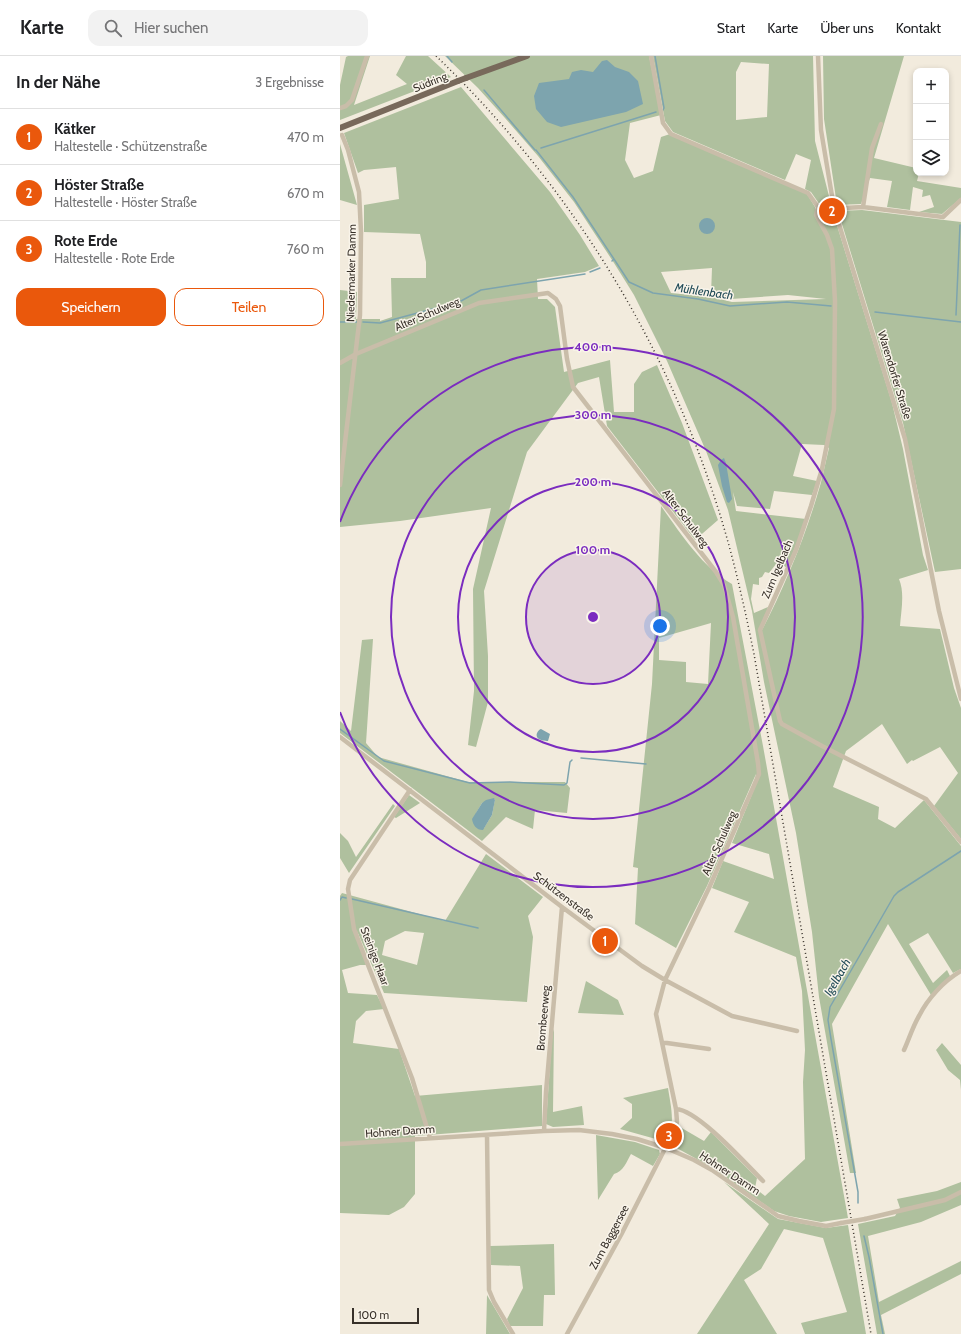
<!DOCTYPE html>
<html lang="de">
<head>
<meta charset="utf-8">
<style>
  body { margin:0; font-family:Cabin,sans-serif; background:#f2f2f2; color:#202124 }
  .controls { position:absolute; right:12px; top:12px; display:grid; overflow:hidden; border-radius:8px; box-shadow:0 2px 6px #0003 }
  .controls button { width:36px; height:36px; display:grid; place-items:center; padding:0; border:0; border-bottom:1px solid #e0e0e0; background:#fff; color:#202124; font:20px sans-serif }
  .scale { position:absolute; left:12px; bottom:10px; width:67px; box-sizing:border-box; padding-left:4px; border:2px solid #373029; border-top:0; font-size:11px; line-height:14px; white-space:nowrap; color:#373029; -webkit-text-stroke:3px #f9f4ea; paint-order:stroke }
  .you { position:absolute; left:320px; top:570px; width:14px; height:14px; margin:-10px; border:3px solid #fff; border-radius:50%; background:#1a73e8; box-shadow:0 0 0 6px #1a73e833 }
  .badge { display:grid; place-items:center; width:26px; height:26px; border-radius:50%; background:#ea580c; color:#fff; font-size:13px; font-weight:700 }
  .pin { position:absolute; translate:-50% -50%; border:2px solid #fff; box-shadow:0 1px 4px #0006 }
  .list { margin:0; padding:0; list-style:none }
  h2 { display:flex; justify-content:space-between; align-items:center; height:52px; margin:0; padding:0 16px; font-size:17px }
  h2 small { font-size:13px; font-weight:400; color:#757577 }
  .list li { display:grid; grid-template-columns:26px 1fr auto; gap:12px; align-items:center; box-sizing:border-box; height:56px; padding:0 16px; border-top:1px solid #e0e0e0 }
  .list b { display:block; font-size:15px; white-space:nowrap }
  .list p { margin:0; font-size:13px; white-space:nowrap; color:#757577 }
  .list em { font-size:13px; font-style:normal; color:#757577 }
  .actions { display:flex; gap:8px; padding:12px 16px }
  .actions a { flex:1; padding:9px 0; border:1px solid #ea580c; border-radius:12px; text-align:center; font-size:14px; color:#ea580c }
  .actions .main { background:#ea580c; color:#fff }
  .icon { flex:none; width:22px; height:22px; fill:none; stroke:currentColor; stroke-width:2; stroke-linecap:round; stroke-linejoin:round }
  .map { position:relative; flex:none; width:621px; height:1278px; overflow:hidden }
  header { display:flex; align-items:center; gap:24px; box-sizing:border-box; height:56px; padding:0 20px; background:#fff; border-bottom:1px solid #e0e0e0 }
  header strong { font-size:19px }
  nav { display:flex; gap:22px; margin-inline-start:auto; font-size:14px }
  .search { width:280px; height:36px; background:#f2f2f2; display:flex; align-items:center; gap:10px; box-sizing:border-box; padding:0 14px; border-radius:12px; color:#757577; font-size:15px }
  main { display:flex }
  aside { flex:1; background:#fff }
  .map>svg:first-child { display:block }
  .green { fill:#afc09e; fill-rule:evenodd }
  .water { fill:#7da4ae }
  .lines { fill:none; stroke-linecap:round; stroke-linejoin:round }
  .stream { stroke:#7da4ae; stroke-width:1.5 }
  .minor { stroke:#c9bda9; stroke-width:4.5 }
  .major { stroke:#78695b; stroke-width:6 }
  .rail { stroke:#373029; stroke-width:1.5; stroke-dasharray:1 3; stroke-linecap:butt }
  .minor-bridge { stroke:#c9bda9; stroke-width:4.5 }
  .major-bridge { stroke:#78695b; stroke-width:6 }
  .ring { fill:none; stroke:#7b2cbf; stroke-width:2 }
  .labels { text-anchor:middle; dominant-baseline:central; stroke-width:3; stroke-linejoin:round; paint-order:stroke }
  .street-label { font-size:11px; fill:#373029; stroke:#f9f4ea }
  .water-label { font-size:12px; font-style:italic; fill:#204b57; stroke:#f9f4ea }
  .centre { fill:#7b2cbf; stroke:#f9f4ea; stroke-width:2 }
  .ring-label { font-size:12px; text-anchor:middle; font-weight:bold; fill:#7b2cbf; stroke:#f9f4ea; stroke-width:3; stroke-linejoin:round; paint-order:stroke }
</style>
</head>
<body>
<header>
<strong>Karte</strong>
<div class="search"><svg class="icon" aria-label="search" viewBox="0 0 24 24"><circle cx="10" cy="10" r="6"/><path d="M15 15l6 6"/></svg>Hier suchen</div>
<nav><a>Start</a><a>Karte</a><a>Über uns</a><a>Kontakt</a></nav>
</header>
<main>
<aside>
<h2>In der Nähe<small>3 Ergebnisse</small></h2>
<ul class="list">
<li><span class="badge">1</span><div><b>Kätker</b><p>Haltestelle · Schützenstraße</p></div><em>470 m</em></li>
<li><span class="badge">2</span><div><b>Höster Straße</b><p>Haltestelle · Höster Straße</p></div><em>670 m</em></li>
<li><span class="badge">3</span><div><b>Rote Erde</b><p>Haltestelle · Rote Erde</p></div><em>760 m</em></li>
</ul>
<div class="actions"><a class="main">Speichern</a><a>Teilen</a></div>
</aside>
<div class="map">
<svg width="621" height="1278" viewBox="0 0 621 1278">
  <rect width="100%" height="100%" fill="#f2ebdd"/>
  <!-- green -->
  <path class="green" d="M8 0H30L14 49 67 28 56 19 66 0H88L111 21 0 64V29L6 1Z
    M105 0H309L321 59 290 67 285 104 294 122 313 115 321 81 330 78 467 138 475 151 476 162 489 156 495 163 552 347 563 393 583 499 588 514 559 523C565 537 561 555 560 570L600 573 614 632 621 652V783L594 750 618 717 600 691 573 705 572 704 567 708 542 668 506 695 493 731 539 751 538 763 555 772 584 744 621 790V913L613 917 588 877 569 888 593 927 607 914 610 920 591 939 548 868 492 968 516 1117H510L479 941 472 876 456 777 424 626 412 555 388 454 366 395 327 305 294 239 274 207 234 146 198 100 165 62 138 32ZM372 212 371 239 391 243 448 239 486 243 392 246 371 241 331 237 321 216ZM462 388 484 389 489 392C485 408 482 425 477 440 463 486 444 532 422 574L428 551 414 557 411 543 413 528 419 529V522L422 521 425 516 429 517 436 508 443 509 447 512 466 463 396 455 393 436 397 450 430 453 434 435 472 439 477 425 453 420Z
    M313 0H473L475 85 490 144 486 149H480L471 136 465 133 471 104 456 98 445 124 333 76 325 65ZM401 6 429 8 427 61 396 64V16Z
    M483 0H564L534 102 576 112V117H579L577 125 621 132V142L602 158 579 156 594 151 590 139 582 141 583 134 573 131 570 154 547 151 552 125 530 122 521 148 497 149 484 63Z
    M121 31 210 136 240 179 259 210 245 216 197 223 198 243H207L215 251 224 316 270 304 274 356H294V328L302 316 317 309 342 367 378 464 355 484 267 370 259 321 238 327 187 396 144 535 148 600V646L136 691 128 689 134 635 133 533 151 452 60 465 0 471V234L17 236 16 263H40V265L52 261 51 222H86V206L80 178 24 176V149L59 143 56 111 24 114 18 117 4 77Z
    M0 86V88L17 149 0 144Z
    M522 154 621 166V513L595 516 563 367 498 155Z
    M321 450C341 478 362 511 392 528L423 690 508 1162 481 1166 449 1160 434 1155 373 1112 333 1090 331 1086 340 1071 364 1085 371 1076 417 1122 415 1132 425 1140 465 1103 463 1026 465 994 462 935 456 901 394 876 409 846 372 832 383 805 434 823 429 798 392 787 413 736 416 718 367 830 336 892 295 868 298 812 293 811 312 628ZM371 567 368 628 346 626V606L319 604V582Z
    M33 583 26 687 38 701 128 726H225L230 732 227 757 195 754 193 773 166 761 142 785 0 677V665L11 675 22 584ZM155 743 152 759 144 772 136 757 142 747Z
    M69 739 80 747 56 762 54 761Z
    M53 748 55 750 9 817 0 802V777L8 785 16 801Z
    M146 798 203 841 188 860 193 881 187 946 44 937 17 875 26 909H20L2 914 8 937 37 939 44 953 26 955 16 965 13 987 59 993 75 1040 202 1029V1070L75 1080V1138L64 1151 49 1159 0 1157V840L2 837 105 865ZM65 875 84 877 77 909 42 899 45 885Z
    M246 925 278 944 284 959 238 957Z
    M214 973 213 1056 242 1050 244 1069 213 1071 206 1068 212 979Z
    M602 987 621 1009V1034L620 1024 608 1014 596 994Z
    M328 1032C330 1046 338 1076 323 1085L280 1073 292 1062V1048L283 1042Z
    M256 1079 295 1086 319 1094 320 1098 313 1110 291 1098C287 1105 283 1116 274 1118L258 1144Z
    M384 1126 438 1163 486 1172 508 1169 526 1278H465L461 1267 507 1256 483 1182 444 1173 421 1213 404 1224 437 1278H357L429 1168Z
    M621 1126V1149L581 1166 528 1180 539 1246 621 1205V1218L541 1259 545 1278H537L518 1168 555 1160 560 1152 557 1143 597 1135Z
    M214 1188 215 1239H204L203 1270H170L167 1263 183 1232 180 1210 151 1209 150 1190Z
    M147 1239 170 1278H146Z"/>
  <!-- water -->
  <path class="water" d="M267 4 275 11 289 16 298 25 303 48 286 56 221 71 207 66 196 53 194 40 199 27 229 23 232 16 241 14 253 16 262 5Z
    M359 170a8 8 0 1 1 16 0a8 8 0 1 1-16 0Z
    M384 402 386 407 392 443 389 447 387 446 382 430 378 409 381 404Z
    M201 673 210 678 208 685C205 685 200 684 199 683 194 680 198 674 201 673Z
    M154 742 155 744 152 759 143 774C136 774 133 769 132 763L142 747 146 744Z"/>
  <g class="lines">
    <!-- stream -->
    <path class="stream" d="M107 0 112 6
      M315 0 324 52 323 54
      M144 34 195 94
      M201 92 316 56
      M196 94 233 141 274 203
      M272 205 274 203 289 226 313 237 358 243 390 250 447 246 491 250
      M250 216 260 212
      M121 245 141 234 245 218
      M535 256 621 266
      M616 259 620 169
      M0 266H17
      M23 266 40 267 115 247
      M0 673 44 705 130 727 170 726 224 729 227 727 230 706 232 704
      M241 702 306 708
      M12 843 138 872
      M0 844 2 841 6 842
      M518 1147V1136L491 983 488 964 490 951 554 840 558 836 621 795
      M524 1180 529 1201 543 1278"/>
    <!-- minor -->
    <path class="minor" d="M311 0 323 67 331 78 468 137 478 151 486 153 523 151 603 161 621 144
      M478 0 481 74 494 152 565 383 599 555 621 643
      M0 52 6 50 12 44 27 0
      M478 151 476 159 487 179 492 193 495 245 494 353 482 413 471 450 456 494 420 574 440 665 442 668 482 690 586 743 621 786
      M523 151 532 92 541 68
      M0 307 16 298 139 247 208 237 216 243 220 250 227 303 233 331 376 516 384 529 393 561 418 707 419 718 369 832 325 924 316 958 336 1053 337 1066 335 1073 281 1179 227 1278
      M0 429 20 259 21 176 19 136 8 94 2 79
      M0 681 222 851 302 910 325 924 392 960 457 975
      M70 734 10 824 8 833 14 873 72 1022 90 1082
      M322 987H327L369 993
      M564 994C569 983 573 970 579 960 588 942 604 925 621 915
      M336 1053C358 1054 406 1108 423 1125
      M204 1075 206 1036 222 851
      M147 1079 149 1234 154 1246 173 1278
      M0 1088 204 1075 239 1074 272 1078 297 1083 326 1092 354 1104 372 1114 438 1160 459 1165 486 1170 501 1167
      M525 1163 605 1144 621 1136"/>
    <!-- major -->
    <path class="major" d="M126 22 187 0
      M0 72 118 25"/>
    <!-- rail -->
    <path class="rail" d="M96 0C222 121 318 271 373 437 391 490 403 544 414 598L531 1278"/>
    <!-- minor-bridge -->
    <path class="minor-bridge" d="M501 1167 525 1163"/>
    <!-- major-bridge -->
    <path class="major-bridge" d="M118 25 126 22"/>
  </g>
  <!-- distance rings -->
  <circle cx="253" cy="561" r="67" fill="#7b2cbf" fill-opacity=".12"/>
  <g class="ring">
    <circle cx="253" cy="561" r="67"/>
    <circle cx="253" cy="561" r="135"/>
    <circle cx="253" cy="561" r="202"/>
    <path d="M0 466A270 270 0 1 1 0 656"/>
  </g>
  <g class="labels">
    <!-- street labels -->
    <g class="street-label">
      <text transform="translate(90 26) rotate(-22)">Südring</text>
      <text transform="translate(11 217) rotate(-89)">Niedermarker Damm</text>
      <text transform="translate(87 258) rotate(-23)">Alter Schulweg</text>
      <text transform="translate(555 319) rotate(73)">Warendorfer Straße</text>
      <text transform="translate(346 462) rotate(53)">Alter Schulweg</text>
      <text transform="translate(437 513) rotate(-67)">Zum Igelbach</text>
      <text transform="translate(379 787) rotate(-66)">Alter Schulweg</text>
      <text transform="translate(224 840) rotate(37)">Schützenstraße</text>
      <text transform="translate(35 900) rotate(69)">Steinige Haar</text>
      <text transform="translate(203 962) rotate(-85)">Brombeerweg</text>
      <text transform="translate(60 1075) rotate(-4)">Hohner Damm</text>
      <text transform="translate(390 1117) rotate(33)">Hohner Damm</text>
      <text transform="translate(269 1181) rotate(-62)">Zum Baggersee</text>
    </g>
    <!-- water labels -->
    <g class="water-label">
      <text transform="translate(364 235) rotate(8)">Mühlenbach</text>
      <text transform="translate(497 921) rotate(-60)">Igelbach</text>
    </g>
  </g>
  <circle cx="253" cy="561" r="6" class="centre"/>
  <g class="ring-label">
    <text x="253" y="295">400 m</text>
    <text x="253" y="363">300 m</text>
    <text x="253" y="430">200 m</text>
    <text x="253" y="498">100 m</text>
  </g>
</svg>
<div class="controls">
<button>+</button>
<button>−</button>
<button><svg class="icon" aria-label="layers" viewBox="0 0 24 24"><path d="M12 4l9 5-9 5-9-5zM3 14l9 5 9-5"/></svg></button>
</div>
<div class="scale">100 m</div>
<div class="you"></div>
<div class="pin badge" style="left:265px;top:885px">1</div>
<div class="pin badge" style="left:492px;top:155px">2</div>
<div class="pin badge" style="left:329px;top:1080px">3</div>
</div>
</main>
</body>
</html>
